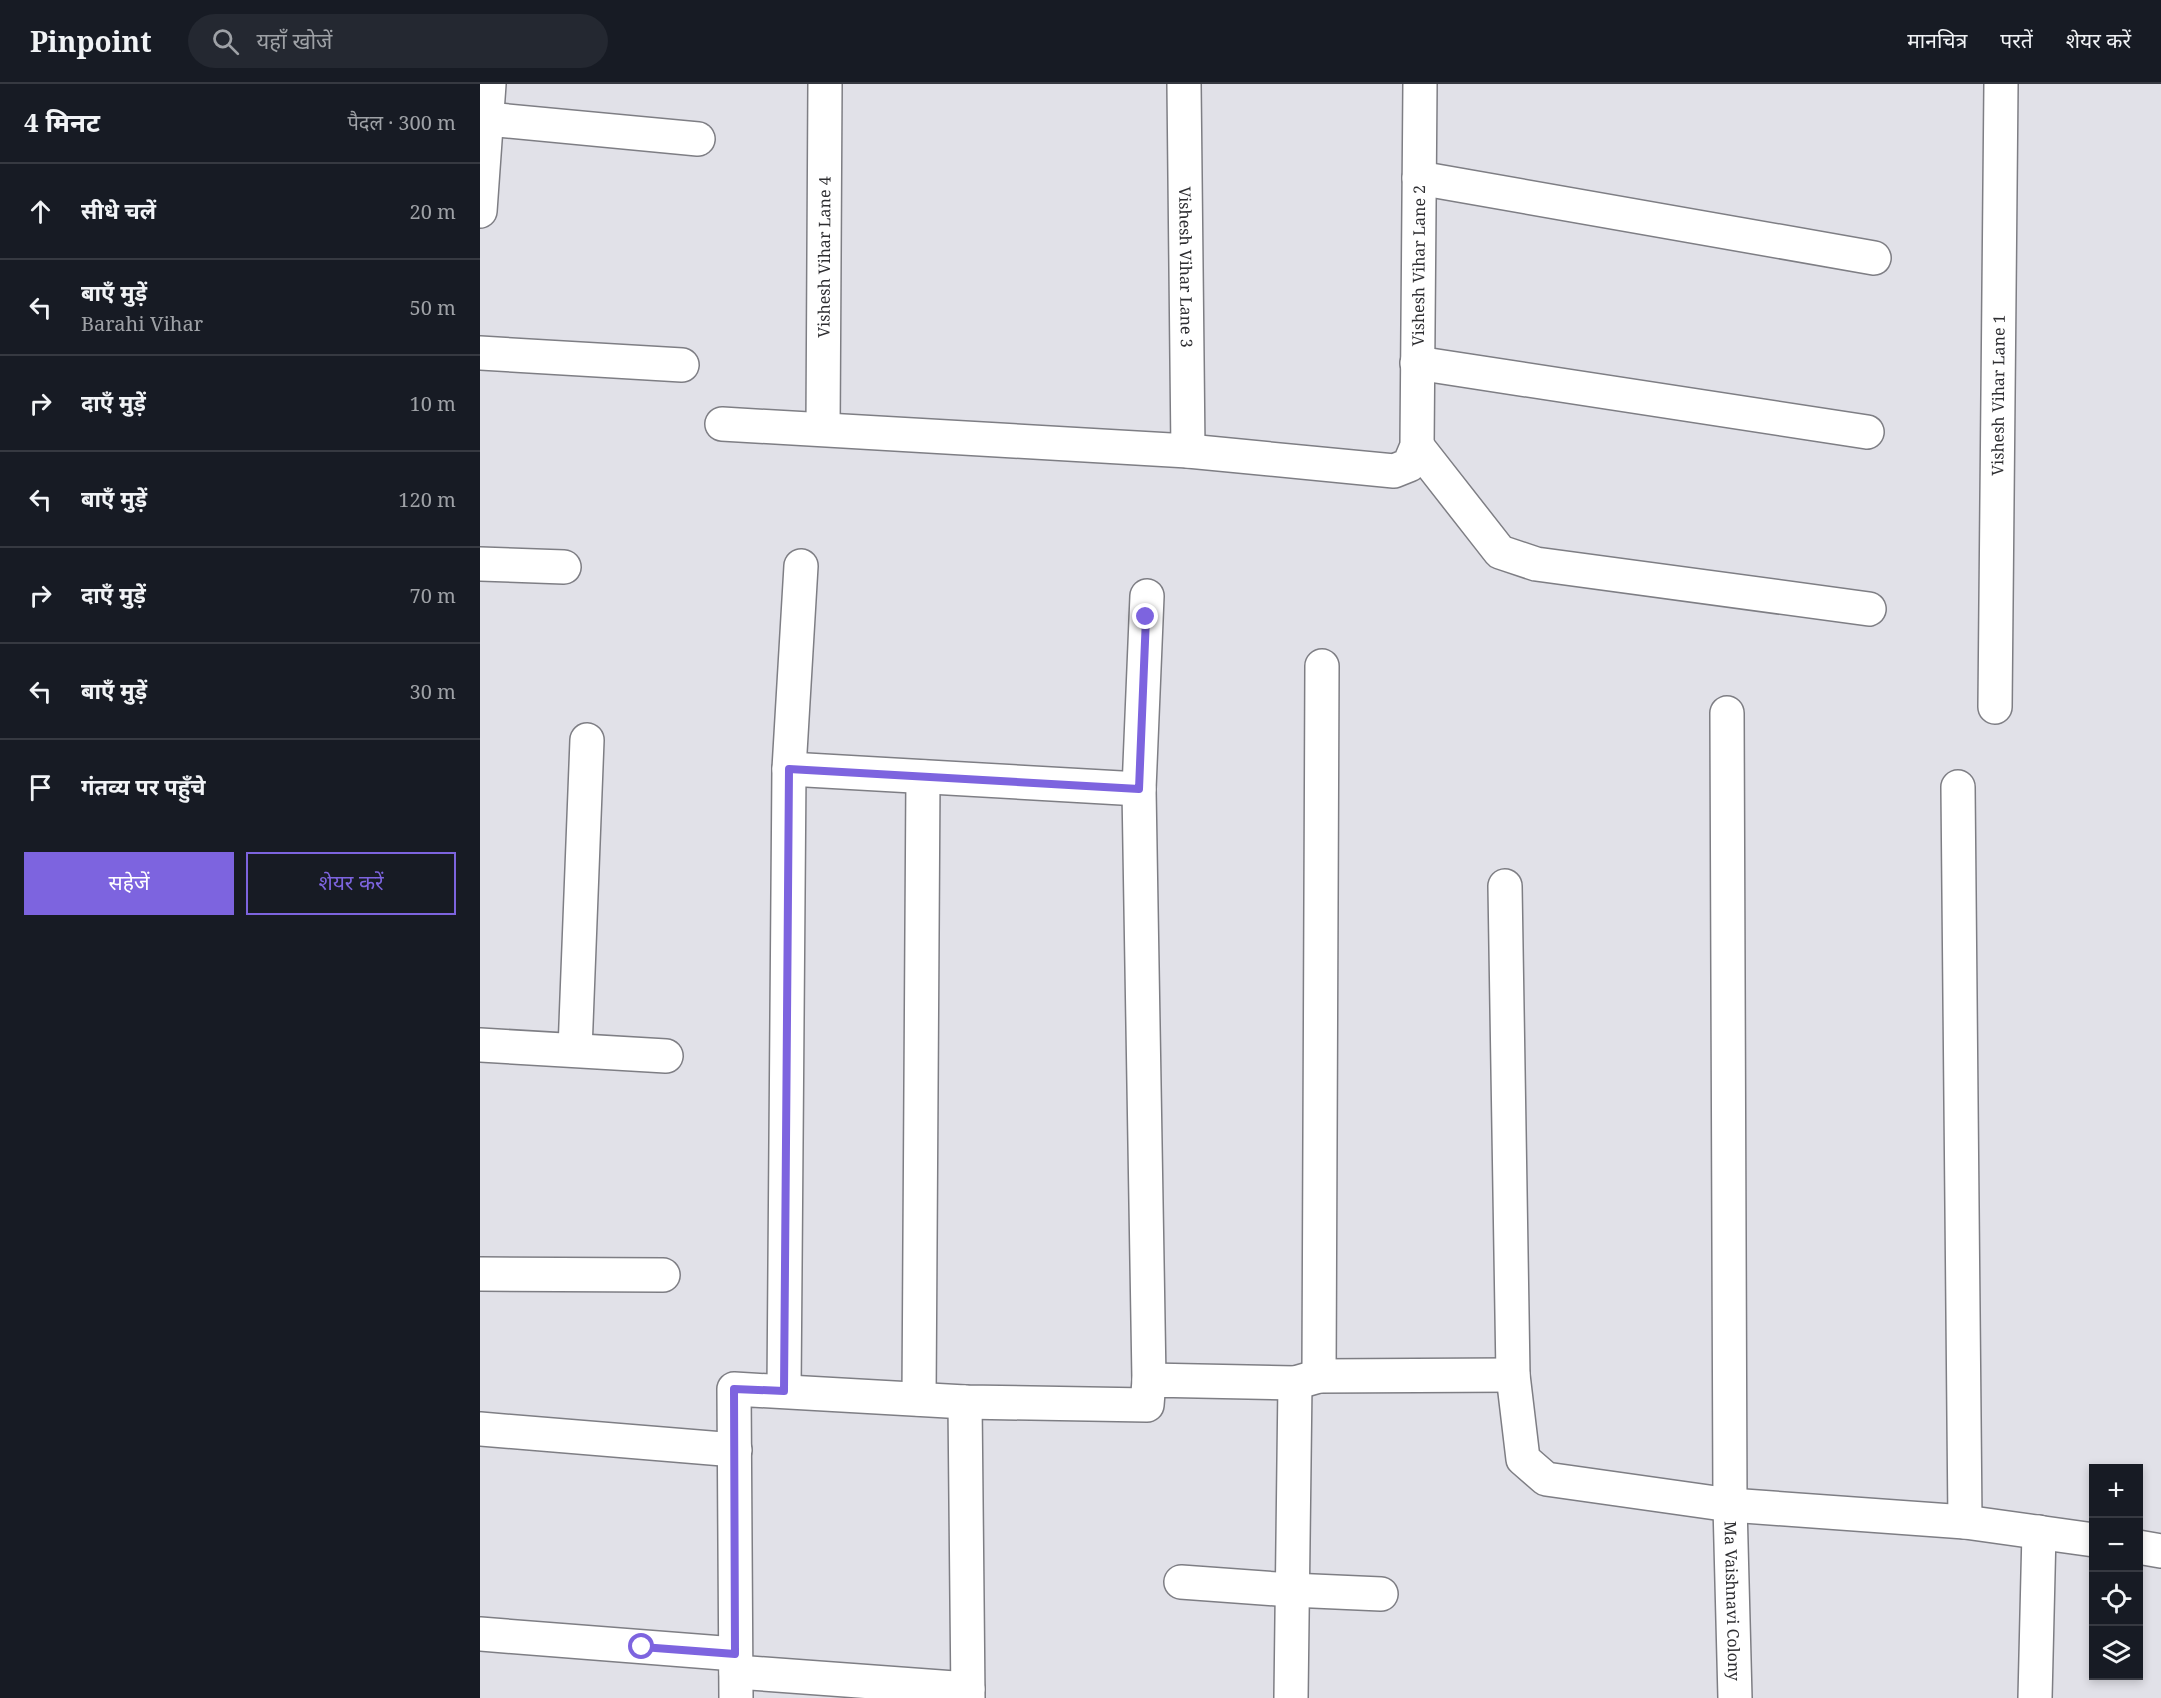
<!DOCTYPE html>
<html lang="hi">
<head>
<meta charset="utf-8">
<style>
  body { margin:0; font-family:"Noto Serif","Noto Sans Devanagari",serif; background:#242831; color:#f1f3f6 }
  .controls { position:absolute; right:18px; bottom:18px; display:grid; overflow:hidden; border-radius:0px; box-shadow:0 3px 9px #0003 }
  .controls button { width:54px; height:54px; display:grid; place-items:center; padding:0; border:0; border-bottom:2px solid #363941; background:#171b24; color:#f1f3f6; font:30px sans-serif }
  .stop { position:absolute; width:18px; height:18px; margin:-14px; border:4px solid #7d64df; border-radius:50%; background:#fff }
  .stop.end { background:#7d64df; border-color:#fff; box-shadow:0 2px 6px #0008 }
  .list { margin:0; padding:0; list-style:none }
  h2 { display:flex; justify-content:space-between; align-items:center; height:78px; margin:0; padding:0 24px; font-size:26px }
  h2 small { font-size:20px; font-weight:400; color:#9ea1a6 }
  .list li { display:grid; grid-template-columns:39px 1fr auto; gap:18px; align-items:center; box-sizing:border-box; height:96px; padding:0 24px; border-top:2px solid #363941 }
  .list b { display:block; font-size:22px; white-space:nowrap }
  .list p { margin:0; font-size:20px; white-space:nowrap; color:#9ea1a6 }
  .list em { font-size:20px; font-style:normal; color:#9ea1a6 }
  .actions { display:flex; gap:12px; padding:18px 24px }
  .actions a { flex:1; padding:14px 0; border:2px solid #7d64df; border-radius:0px; text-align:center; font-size:21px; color:#7d64df }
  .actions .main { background:#7d64df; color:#fff }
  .icon { flex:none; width:33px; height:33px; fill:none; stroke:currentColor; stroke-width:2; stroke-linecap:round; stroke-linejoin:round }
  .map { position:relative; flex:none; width:1681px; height:1614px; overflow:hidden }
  header { display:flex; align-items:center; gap:36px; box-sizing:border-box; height:84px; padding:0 30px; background:#171b24; border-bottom:2px solid #363941 }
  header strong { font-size:28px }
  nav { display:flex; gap:33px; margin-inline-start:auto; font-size:21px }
  .search { width:420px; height:54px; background:#242831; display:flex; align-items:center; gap:15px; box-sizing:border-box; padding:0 21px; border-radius:33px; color:#9ea1a6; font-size:22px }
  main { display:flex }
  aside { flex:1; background:#171b24 }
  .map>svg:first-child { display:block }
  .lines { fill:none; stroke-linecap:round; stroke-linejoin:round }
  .street-casing { stroke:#7e7e84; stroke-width:36 }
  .street { stroke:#fff; stroke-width:33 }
  .route { stroke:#7d64df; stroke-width:8 }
  .labels { text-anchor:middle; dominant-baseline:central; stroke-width:6; stroke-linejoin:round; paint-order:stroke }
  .street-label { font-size:16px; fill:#2e2e31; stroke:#fff }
</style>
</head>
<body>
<header>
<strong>Pinpoint</strong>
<div class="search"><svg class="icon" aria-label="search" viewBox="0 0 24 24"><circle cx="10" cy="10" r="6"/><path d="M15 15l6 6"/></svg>यहाँ खोजें</div>
<nav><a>मानचित्र</a><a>परतें</a><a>शेयर करें</a></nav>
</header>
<main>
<aside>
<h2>4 मिनट<small>पैदल · 300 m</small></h2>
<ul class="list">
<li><svg class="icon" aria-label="ahead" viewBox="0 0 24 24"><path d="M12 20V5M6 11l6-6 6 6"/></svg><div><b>सीधे चलें</b></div><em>20 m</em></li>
<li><svg class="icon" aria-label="left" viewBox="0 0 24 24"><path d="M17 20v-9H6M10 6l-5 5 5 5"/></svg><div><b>बाएँ मुड़ें</b><p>Barahi Vihar</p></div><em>50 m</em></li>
<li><svg class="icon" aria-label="right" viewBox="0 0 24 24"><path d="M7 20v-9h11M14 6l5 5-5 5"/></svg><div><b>दाएँ मुड़ें</b></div><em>10 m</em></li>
<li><svg class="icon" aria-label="left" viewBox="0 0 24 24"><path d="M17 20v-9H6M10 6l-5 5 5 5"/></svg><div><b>बाएँ मुड़ें</b></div><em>120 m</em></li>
<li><svg class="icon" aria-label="right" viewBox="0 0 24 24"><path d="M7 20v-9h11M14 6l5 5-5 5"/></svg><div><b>दाएँ मुड़ें</b></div><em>70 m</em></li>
<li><svg class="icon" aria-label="left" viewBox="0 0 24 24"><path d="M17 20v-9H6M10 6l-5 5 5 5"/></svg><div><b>बाएँ मुड़ें</b></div><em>30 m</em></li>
<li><svg class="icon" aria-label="arrive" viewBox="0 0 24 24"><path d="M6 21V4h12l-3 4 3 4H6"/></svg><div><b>गंतव्य पर पहुँचे</b></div></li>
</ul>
<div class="actions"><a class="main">सहेजें</a><a>शेयर करें</a></div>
</aside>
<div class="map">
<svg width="1681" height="1614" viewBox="0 0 1681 1614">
  <rect width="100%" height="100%" fill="#e1e1e8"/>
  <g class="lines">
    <!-- street casing -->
    <g class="street-casing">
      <g id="street">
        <path id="s1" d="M704 0 708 367"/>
        <path d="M7 35 218 55"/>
        <path d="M939 94 1394 174"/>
        <path d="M0 127 9 0"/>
        <path d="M0 269 202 281"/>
        <path d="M937 279 1387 348"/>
        <path id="s2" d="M242 340 708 367 914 387 929 381 937 362 940 0"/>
        <path id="s3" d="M343 345 345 0"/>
        <path d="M937 362 1020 468 1056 480 1389 525"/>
        <path d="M0 480 84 483"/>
        <path d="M667 512 659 705 669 1296"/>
        <path id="s4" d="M1515 623 1521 0"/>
        <path id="s5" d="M1247 629 1250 1421 1255 1614"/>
        <path d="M309 685 659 705"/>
        <path d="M1478 703 1485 1438"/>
        <path d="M1025 802 1033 1291 1043 1375 1066 1395 1250 1421 1485 1438 1614 1456"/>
        <path d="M0 961 186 972"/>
        <path d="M95 966 107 656"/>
        <path d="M0 1190 183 1191"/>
        <path d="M839 1292 842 582"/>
        <path d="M304 1307 309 685 321 482"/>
        <path d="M439 1315 443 693"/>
        <path d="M485 1318 488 1614"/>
        <path d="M0 1345 255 1366"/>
        <path d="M1658 1463 1681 1467"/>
        <path d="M701 1498 811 1506 901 1510"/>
        <path d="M0 1550 255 1570"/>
        <path d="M256 1588 488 1605"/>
        <path d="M256 1614 254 1305 485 1318 667 1321 669 1296 815 1299 839 1292 1033 1291"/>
        <path d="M811 1614 815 1299"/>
        <path d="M1555 1614 1559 1448"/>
      </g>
    </g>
    <!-- street -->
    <use href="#street" class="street"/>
  </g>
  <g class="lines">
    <!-- route -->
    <path class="route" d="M162 1563 255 1570 254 1305 304 1307 309 685 659 705 666 533"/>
  </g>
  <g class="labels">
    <!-- street labels -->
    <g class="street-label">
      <text stroke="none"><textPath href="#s3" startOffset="172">Vishesh Vihar Lane 4</textPath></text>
      <text stroke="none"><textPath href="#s2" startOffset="891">Vishesh Vihar Lane 2</textPath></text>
      <text stroke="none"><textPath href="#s1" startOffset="183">Vishesh Vihar Lane 3</textPath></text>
      <text stroke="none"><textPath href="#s4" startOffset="312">Vishesh Vihar Lane 1</textPath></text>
      <text stroke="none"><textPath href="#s5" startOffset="888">Ma Vaishnavi Colony</textPath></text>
    </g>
  </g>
</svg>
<div class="controls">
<button>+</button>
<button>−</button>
<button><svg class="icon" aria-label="locate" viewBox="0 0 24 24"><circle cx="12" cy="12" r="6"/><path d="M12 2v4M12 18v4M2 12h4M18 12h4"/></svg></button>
<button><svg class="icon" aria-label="layers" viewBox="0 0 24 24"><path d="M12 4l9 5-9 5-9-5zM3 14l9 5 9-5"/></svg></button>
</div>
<div class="stop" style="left:162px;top:1563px"></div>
<div class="stop end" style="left:666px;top:533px"></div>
</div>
</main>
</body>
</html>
